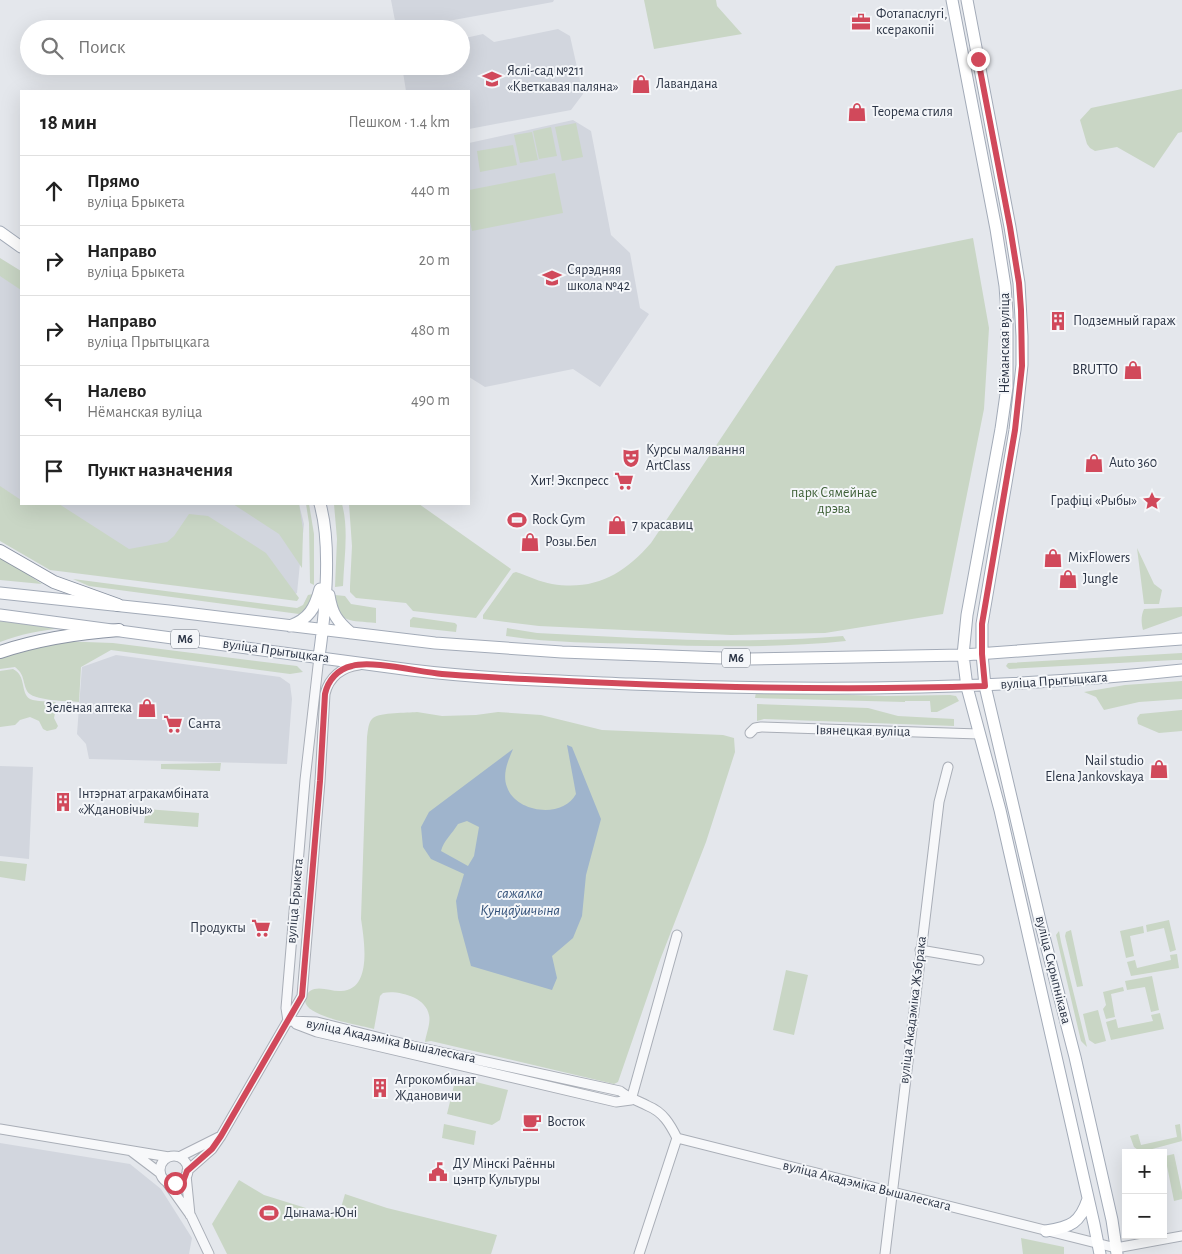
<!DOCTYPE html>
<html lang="ru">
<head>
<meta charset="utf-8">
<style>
  body { margin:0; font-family:"Alegreya Sans",sans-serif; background:#f6f6f6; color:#222 }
  .controls { position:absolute; right:15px; bottom:15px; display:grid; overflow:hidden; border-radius:0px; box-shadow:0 5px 20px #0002 }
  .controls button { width:45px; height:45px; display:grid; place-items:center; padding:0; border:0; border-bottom:1px solid #e0e0e0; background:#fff; color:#222; font:25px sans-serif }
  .stop { position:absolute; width:15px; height:15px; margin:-11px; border:4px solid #d1495b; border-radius:50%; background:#fff }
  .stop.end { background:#d1495b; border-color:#fff; box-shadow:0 1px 5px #0008 }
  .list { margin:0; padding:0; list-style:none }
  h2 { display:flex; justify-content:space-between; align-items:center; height:65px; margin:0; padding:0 20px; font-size:21px }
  h2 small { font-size:16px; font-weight:400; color:#767676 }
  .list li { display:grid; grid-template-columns:32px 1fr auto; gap:15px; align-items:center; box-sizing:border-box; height:70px; padding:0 20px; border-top:1px solid #e0e0e0 }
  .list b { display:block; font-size:19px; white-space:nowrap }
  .list p { margin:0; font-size:16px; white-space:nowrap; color:#767676 }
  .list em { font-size:16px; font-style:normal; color:#767676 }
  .icon { flex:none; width:28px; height:28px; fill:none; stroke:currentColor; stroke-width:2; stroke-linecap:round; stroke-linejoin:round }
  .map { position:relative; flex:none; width:1182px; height:1254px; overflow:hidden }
  .search { position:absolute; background:#fff; box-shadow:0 5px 20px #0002; left:20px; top:20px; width:450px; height:55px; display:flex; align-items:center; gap:12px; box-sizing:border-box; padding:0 18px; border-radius:28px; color:#767676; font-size:19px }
  .panel { position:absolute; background:#fff; box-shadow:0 5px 20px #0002; left:20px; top:90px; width:450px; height:415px; border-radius:0px }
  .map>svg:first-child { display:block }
  .built { fill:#d2d6de }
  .green { fill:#c9d6c5 }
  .water { fill:#9fb4cc; fill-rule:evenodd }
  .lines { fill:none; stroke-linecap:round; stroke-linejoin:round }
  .minor-casing { stroke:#a9aeb7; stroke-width:11 }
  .major-casing { stroke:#a3abb8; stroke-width:13 }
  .highway-casing { stroke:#8b94a3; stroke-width:14 }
  .minor { stroke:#f7f8fa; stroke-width:9 }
  .major { stroke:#fff; stroke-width:11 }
  .highway { stroke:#fff; stroke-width:12 }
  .route { stroke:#d1495b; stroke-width:6 }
  .labels { text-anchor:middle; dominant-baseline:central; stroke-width:4; stroke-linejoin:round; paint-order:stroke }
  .shield { fill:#f4f6f9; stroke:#676e7b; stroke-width:1 }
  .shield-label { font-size:12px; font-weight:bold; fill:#2b3445 }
  .poi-label { font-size:14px; fill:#2b3445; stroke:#f4f6f9; text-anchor:start }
  .street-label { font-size:14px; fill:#2b3445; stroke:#f4f6f9 }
  .park-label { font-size:14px; fill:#3f6138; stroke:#f4f6f9 }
  .water-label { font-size:15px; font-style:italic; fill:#34527a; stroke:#f4f6f9 }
</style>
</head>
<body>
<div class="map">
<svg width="1182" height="1254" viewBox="0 0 1182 1254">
  <rect width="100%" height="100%" fill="#e4e7ec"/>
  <!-- built -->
  <path class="built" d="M391 0H554L553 2 404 29 396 26Z
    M558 29 570 36 583 94 571 110 469 129V91H406L402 66H461V39L483 34 494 42Z
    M573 120 591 131 611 235 630 253 640 308 649 314 600 387 573 369 485 387 469 377V143Z
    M0 265 21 277V504H299L304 524 297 593 287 598 58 568 0 504Z
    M116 655 280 677 290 684 292 699 287 764 89 759 86 744 77 734 82 667Z
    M0 766 33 767 29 859 0 856Z
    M0 1143 130 1164 161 1189 192 1238 189 1254H0Z"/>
  <!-- green -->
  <path class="green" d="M644 0H716L717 6 742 34 654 49Z
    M1182 89V132L1178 133 1154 168 1117 147 1095 151 1090 148 1087 144 1080 120 1091 108Z
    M576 123 583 157 562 161 555 127Z
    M551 127 557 156 539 159 533 131Z
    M532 132 538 160 520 163 514 135Z
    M513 145 517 165 480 172 477 151Z
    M555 173 563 213 472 231 469 217V190Z
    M973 238 989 328 984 409 943 614 825 633 731 635 539 626 483 619V615L513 573 516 572C528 576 540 582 552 584 595 591 624 574 651 543L836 266Z
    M0 258 21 271V290L0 276Z
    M0 486 21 500V504H59L129 549 167 542 174 536 189 514 208 516 266 553 299 598 297 601 50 570 0 541Z
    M233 504H299L303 529 302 568 279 534Z
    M306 504H309L314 534V585L310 583 309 523Z
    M334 504H342C349 530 344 559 343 586L335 587 337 539Z
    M349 504H419L511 569 476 618 413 611 406 603 356 598 350 592V586L352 546Z
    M1137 548 1154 584 1162 590 1159 604H1144Z
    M0 556 42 584 0 580Z
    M73 579 297 608 303 605 308 595 313 594 306 612 299 614 89 586Z
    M335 595 345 596 351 604 376 608V623C350 620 339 625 335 595Z
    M1182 607V616L1143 630C1141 622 1141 616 1144 609Z
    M413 617 455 623 457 625 456 632 410 627V620Z
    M0 621 64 628C42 630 21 634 0 642Z
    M507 628 537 633C638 638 742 645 843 636L846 641C778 648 710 647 642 644 596 643 551 643 506 636Z
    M57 641 113 643 297 666 303 672 290 674 111 650 81 667 79 702C68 701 32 701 27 691 22 680 25 675 15 667L0 669V657Z
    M1182 653V660H1175L1009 669 1006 666 1008 663Z
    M13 669C27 676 20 693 30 699 37 702 48 701 55 702L57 704 54 718 58 726 56 729 47 731 43 729 39 721 30 717 20 720 15 725 0 727V671Z
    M1182 681V699L1139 702 1104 710 1096 697 1084 692 1125 685Z
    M756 692 886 696 950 695 956 696 959 701 937 712H931L930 701H905V702L755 698Z
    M757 704 868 708 898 716 954 719V726L764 719 757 721Z
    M1182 710V731L1159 733 1138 724 1137 718 1140 714Z
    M417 712 442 716 476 715 498 712 541 715 602 730 723 735 734 738 735 752 706 842 660 960 618 1082 614 1084 431 1041 425 1042C426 1034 431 1023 429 1015 426 997 398 990 383 993L380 996 374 1029C360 1025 306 1017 305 1001 305 997 308 992 310 991 319 985 332 992 341 991 373 990 364 939 361 919L367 737C368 731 368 722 373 718 381 712 407 713 417 712Z
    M221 763 220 771 161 769V764Z
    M146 809 199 813 198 827 144 823Z
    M0 861 27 864 25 881 0 877Z
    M1169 920 1176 950 1170 952 1164 928 1147 932 1146 925Z
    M1143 926 1144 933 1130 936 1134 956 1126 958 1120 931Z
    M1071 930 1083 986 1077 987 1065 936 1066 932Z
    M1059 931 1061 942 1087 1047 1081 1041 1056 935Z
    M1177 954 1179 968 1131 976 1127 962 1135 960 1137 968 1171 960 1170 955Z
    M786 970 808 975 794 1035 773 1030Z
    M1152 976 1159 1010 1151 1012 1145 987 1127 990 1125 981Z
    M1123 987 1124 991 1111 994 1115 1017 1106 1019 1103 1009 1106 1005 1103 992Z
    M1098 1010 1106 1041 1095 1044 1089 1040 1083 1014Z
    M1160 1013 1164 1029 1111 1040 1106 1022 1116 1019 1118 1028 1153 1021 1151 1015Z
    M456 1077 508 1090 500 1120 492 1125 447 1114Z
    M444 1124 476 1131 474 1145 442 1138Z
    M1180 1124 1182 1141 1141 1152 1134 1147 1130 1136 1138 1134 1141 1145 1177 1137 1175 1125Z
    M1174 1154 1182 1192V1199L1174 1201 1165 1156Z
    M239 1180 264 1195 338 1218 345 1194 387 1208 497 1235 491 1254H227L212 1224Z
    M1021 1238 1064 1247V1254H1023Z"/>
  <!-- water -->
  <path class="water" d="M567 745 572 747 601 819 586 875 582 916 573 938 552 956 557 978 552 990 471 966 458 918 456 901 464 874 431 859 423 847 421 827 429 812 513 749C508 761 502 774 507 787 516 813 563 819 576 794ZM467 821 479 827 474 856 468 866 441 851C444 840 452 834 458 824Z"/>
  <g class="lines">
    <!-- minor casing -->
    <g class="minor-casing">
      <path id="minor" d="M750 733 755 728 761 727 979 734
        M920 950 979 960
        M288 1021 317 1022 413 1046 620 1091C630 1099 637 1100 648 1106 663 1112 670 1124 677 1138L1116 1248 1182 1236
        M288 1021 286 1008 305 780 319 657
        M296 1024 317 1032 616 1102 631 1100
        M631 1100 677 935
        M0 1129 169 1157
        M131 1151 160 1173
        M160 1170a14 14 0 1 1 28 0a14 14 0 1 1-28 0Z
        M179 1157 219 1137
        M187 1171 212 1149 221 1136 302 996 320 781 325 694C329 677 342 667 359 665
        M186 1175 190 1215
        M166 1181 191 1216 209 1254
        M639 1254 677 1138
        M885 1254 939 802 948 767"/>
    </g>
    <!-- major casing -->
    <g class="major-casing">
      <path id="major" d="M952 0 996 229 1005 286 1007 313V387L1001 429 967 615 963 655 967 687 1000 810 1094 1224 1100 1254
        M967 0 1010 227 1019 283 1022 336V365L1015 430 982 624V654L985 686 1041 925 1075 1057 1112 1220 1117 1254
        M0 232 21 247
        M0 593 169 611 435 643 562 652 749 659 963 655 1182 639
        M329 595C332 614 337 621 351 633
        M0 615 411 670C484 679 558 681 631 684 816 692 998 690 1182 670
        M290 626C309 619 315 608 320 589
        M319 657C325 614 332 546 320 504
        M1046 1231C1071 1227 1080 1223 1088 1199"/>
    </g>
    <!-- highway casing -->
    <g class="highway-casing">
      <path id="highway" d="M0 551 54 582 118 605
        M0 652C39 639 78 633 119 630"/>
    </g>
    <!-- minor -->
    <use href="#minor" class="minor"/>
    <!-- major -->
    <use href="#major" class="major"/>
    <!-- highway -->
    <use href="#highway" class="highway"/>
  </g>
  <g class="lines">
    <!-- route -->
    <path class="route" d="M175 1183 184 1179 187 1171 212 1149 221 1136 302 996 320 781 325 694C328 680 338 669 352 666 372 660 419 672 442 674 470 676 498 678 525 679 678 687 832 691 985 686L982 654V624L1015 430 1022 366 1021 310 1019 283 1010 227 978 59"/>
  </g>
  <!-- icons -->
  <defs>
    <g id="office-bare" transform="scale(1.5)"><path d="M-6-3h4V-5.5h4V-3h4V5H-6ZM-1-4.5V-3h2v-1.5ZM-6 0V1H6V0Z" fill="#d1495b" stroke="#f4f6f9" stroke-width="2.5" paint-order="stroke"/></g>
    <g id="school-bare" transform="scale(1.5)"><path d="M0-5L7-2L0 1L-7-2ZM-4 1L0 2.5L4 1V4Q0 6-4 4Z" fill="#d1495b" stroke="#f4f6f9" stroke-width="2.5" paint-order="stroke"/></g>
    <g id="shop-bare" transform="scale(1.5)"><path d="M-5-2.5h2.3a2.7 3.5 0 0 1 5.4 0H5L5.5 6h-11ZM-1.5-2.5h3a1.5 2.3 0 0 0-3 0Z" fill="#d1495b" stroke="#f4f6f9" stroke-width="2.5" paint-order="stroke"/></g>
    <g id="building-bare" transform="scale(1.5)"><path d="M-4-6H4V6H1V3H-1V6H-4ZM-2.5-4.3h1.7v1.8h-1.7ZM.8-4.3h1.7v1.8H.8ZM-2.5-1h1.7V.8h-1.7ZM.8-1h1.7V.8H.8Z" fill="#d1495b" stroke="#f4f6f9" stroke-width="2.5" paint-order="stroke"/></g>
    <g id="theatre-bare" transform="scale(1.5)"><path d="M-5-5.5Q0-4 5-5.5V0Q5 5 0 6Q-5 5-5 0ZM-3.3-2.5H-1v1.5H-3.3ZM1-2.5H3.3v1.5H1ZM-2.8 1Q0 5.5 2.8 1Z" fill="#d1495b" stroke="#f4f6f9" stroke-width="2.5" paint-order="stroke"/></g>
    <g id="supermarket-bare" transform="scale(1.5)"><path d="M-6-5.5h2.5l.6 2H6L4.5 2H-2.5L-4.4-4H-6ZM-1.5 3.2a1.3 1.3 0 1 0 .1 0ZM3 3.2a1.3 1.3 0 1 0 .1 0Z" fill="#d1495b" stroke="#f4f6f9" stroke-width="2.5" paint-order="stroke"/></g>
    <g id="sight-bare" transform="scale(1.5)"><path d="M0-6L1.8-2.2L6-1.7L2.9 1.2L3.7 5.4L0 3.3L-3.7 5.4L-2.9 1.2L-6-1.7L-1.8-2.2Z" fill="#d1495b" stroke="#f4f6f9" stroke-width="2.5" paint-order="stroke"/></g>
    <g id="stadium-bare" transform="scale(1.5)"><path d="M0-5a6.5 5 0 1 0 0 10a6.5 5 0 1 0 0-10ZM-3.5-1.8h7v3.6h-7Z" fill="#d1495b" stroke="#f4f6f9" stroke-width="2.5" paint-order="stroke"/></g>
    <g id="cafe-bare" transform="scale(1.5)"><path d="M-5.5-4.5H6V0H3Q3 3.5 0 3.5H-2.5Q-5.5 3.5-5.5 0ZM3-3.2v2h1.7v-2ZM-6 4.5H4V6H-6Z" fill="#d1495b" stroke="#f4f6f9" stroke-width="2.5" paint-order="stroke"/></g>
    <g id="civic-bare" transform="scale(1.5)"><path d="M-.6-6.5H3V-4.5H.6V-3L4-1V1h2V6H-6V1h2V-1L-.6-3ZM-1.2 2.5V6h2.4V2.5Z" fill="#d1495b" stroke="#f4f6f9" stroke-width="2.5" paint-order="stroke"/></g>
  </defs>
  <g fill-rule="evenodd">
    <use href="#office-bare" x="861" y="22"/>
    <use href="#school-bare" x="492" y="79"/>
    <use href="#shop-bare" x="641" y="84"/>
    <use href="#shop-bare" x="857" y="112"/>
    <use href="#school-bare" x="552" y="278"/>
    <use href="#building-bare" x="1058" y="321"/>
    <use href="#shop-bare" x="1133" y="370"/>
    <use href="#theatre-bare" x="631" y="458"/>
    <use href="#shop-bare" x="1094" y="463"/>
    <use href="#supermarket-bare" x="624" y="481"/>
    <use href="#sight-bare" x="1152" y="501"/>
    <use href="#stadium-bare" x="517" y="520"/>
    <use href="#shop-bare" x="617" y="525"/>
    <use href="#shop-bare" x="530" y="542"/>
    <use href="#shop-bare" x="1053" y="558"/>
    <use href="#shop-bare" x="1068" y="579"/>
    <use href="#shop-bare" x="147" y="708"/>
    <use href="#supermarket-bare" x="173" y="724"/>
    <use href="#shop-bare" x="1159" y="769"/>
    <use href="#building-bare" x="63" y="802"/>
    <use href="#supermarket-bare" x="261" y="928"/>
    <use href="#building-bare" x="380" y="1088"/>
    <use href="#cafe-bare" x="532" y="1122"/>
    <use href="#civic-bare" x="438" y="1172"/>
    <use href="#stadium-bare" x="269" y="1213"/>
  </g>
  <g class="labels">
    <!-- shield labels -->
    <g class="shield">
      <rect x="171" y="629.5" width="28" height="19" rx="4"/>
      <rect x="722" y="648.5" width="28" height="19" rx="4"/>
    </g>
    <g class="shield-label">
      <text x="185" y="639">М6</text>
      <text x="736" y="658">М6</text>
    </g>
    <!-- poi labels -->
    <g class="poi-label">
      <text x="876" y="14">Фотапаслугі,<tspan x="876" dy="16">ксеракопіі</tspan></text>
      <text x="507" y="71">Яслі-сад №211<tspan x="507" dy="16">«Кветкавая паляна»</tspan></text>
      <text x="656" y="84">Лавандана</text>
      <text x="872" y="112">Теорема стиля</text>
      <text x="567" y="270">Сярэдняя<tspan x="567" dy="16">школа №42</tspan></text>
      <text x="1073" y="321">Подземный гараж</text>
      <text x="1118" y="370" text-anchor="end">BRUTTO</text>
      <text x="646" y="450">Курсы малявання<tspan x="646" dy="16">ArtClass</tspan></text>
      <text x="1109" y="463">Auto 360</text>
      <text x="609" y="481" text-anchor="end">Хит! Экспресс</text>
      <text x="1137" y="501" text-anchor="end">Графіці «Рыбы»</text>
      <text x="532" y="520">Rock Gym</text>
      <text x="632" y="525">7 красавиц</text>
      <text x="545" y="542">Розы.Бел</text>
      <text x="1068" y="558">MixFlowers</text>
      <text x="1083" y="579">Jungle</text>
      <text x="132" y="708" text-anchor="end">Зелёная аптека</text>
      <text x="188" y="724">Санта</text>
      <text x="1144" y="761" text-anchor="end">Nail studio<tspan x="1144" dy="16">Elena Jankovskaya</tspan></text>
      <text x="78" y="794">Інтэрнат агракамбіната<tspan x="78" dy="16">«Ждановічы»</tspan></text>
      <text x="246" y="928" text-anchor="end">Продукты</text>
      <text x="395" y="1080">Агрокомбинат<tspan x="395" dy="16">Ждановичи</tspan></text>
      <text x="547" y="1122">Восток</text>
      <text x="453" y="1164">ДУ Мінскі Раённы<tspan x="453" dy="16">цэнтр Культуры</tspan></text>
      <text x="284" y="1213">Дынама-Юні</text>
    </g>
    <!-- street labels -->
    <g class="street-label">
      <text transform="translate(1005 343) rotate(-90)">Нёманская вуліца</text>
      <text transform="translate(276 651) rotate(8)">вуліца Прытыцкага</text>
      <text transform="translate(1054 681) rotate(-4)">вуліца Прытыцкага</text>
      <text transform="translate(863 731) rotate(1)">Івянецкая вуліца</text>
      <text transform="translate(295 901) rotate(-85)">вуліца Брыкета</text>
      <text transform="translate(1053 970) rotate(76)">вуліца Скрыпнікава</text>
      <text transform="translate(913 1010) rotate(-83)">вуліца Акадэміка Жэбрака</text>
      <text transform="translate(391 1041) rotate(12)">вуліца Акадэміка Вышалескага</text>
      <text transform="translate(867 1186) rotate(14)">вуліца Акадэміка Вышалескага</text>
    </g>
    <!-- park labels -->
    <g class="park-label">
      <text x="834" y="493">парк Сямейнае<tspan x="834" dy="16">дрэва</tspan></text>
    </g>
    <!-- water labels -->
    <g class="water-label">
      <text x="520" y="893">сажалка<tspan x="520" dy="17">Кунцаўшчына</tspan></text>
    </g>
  </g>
</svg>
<div class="controls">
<button>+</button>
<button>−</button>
</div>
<div class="stop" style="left:175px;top:1183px"></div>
<div class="stop end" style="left:978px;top:59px"></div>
<div class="search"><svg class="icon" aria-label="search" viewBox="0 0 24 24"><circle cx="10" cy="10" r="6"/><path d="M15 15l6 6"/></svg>Поиск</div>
<section class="panel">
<h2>18 мин<small>Пешком · 1.4 km</small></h2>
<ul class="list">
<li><svg class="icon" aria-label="ahead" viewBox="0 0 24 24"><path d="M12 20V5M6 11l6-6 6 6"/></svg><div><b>Прямо</b><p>вуліца Брыкета</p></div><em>440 m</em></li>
<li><svg class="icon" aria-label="right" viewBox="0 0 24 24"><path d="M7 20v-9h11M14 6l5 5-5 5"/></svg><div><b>Направо</b><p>вуліца Брыкета</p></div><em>20 m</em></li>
<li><svg class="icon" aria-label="right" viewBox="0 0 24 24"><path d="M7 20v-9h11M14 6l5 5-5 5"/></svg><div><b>Направо</b><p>вуліца Прытыцкага</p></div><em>480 m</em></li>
<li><svg class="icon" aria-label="left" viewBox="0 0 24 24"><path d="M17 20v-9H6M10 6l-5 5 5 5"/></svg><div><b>Налево</b><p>Нёманская вуліца</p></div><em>490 m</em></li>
<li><svg class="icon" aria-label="arrive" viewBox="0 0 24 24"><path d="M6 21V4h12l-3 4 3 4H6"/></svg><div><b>Пункт назначения</b></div></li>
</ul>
</section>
</div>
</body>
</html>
